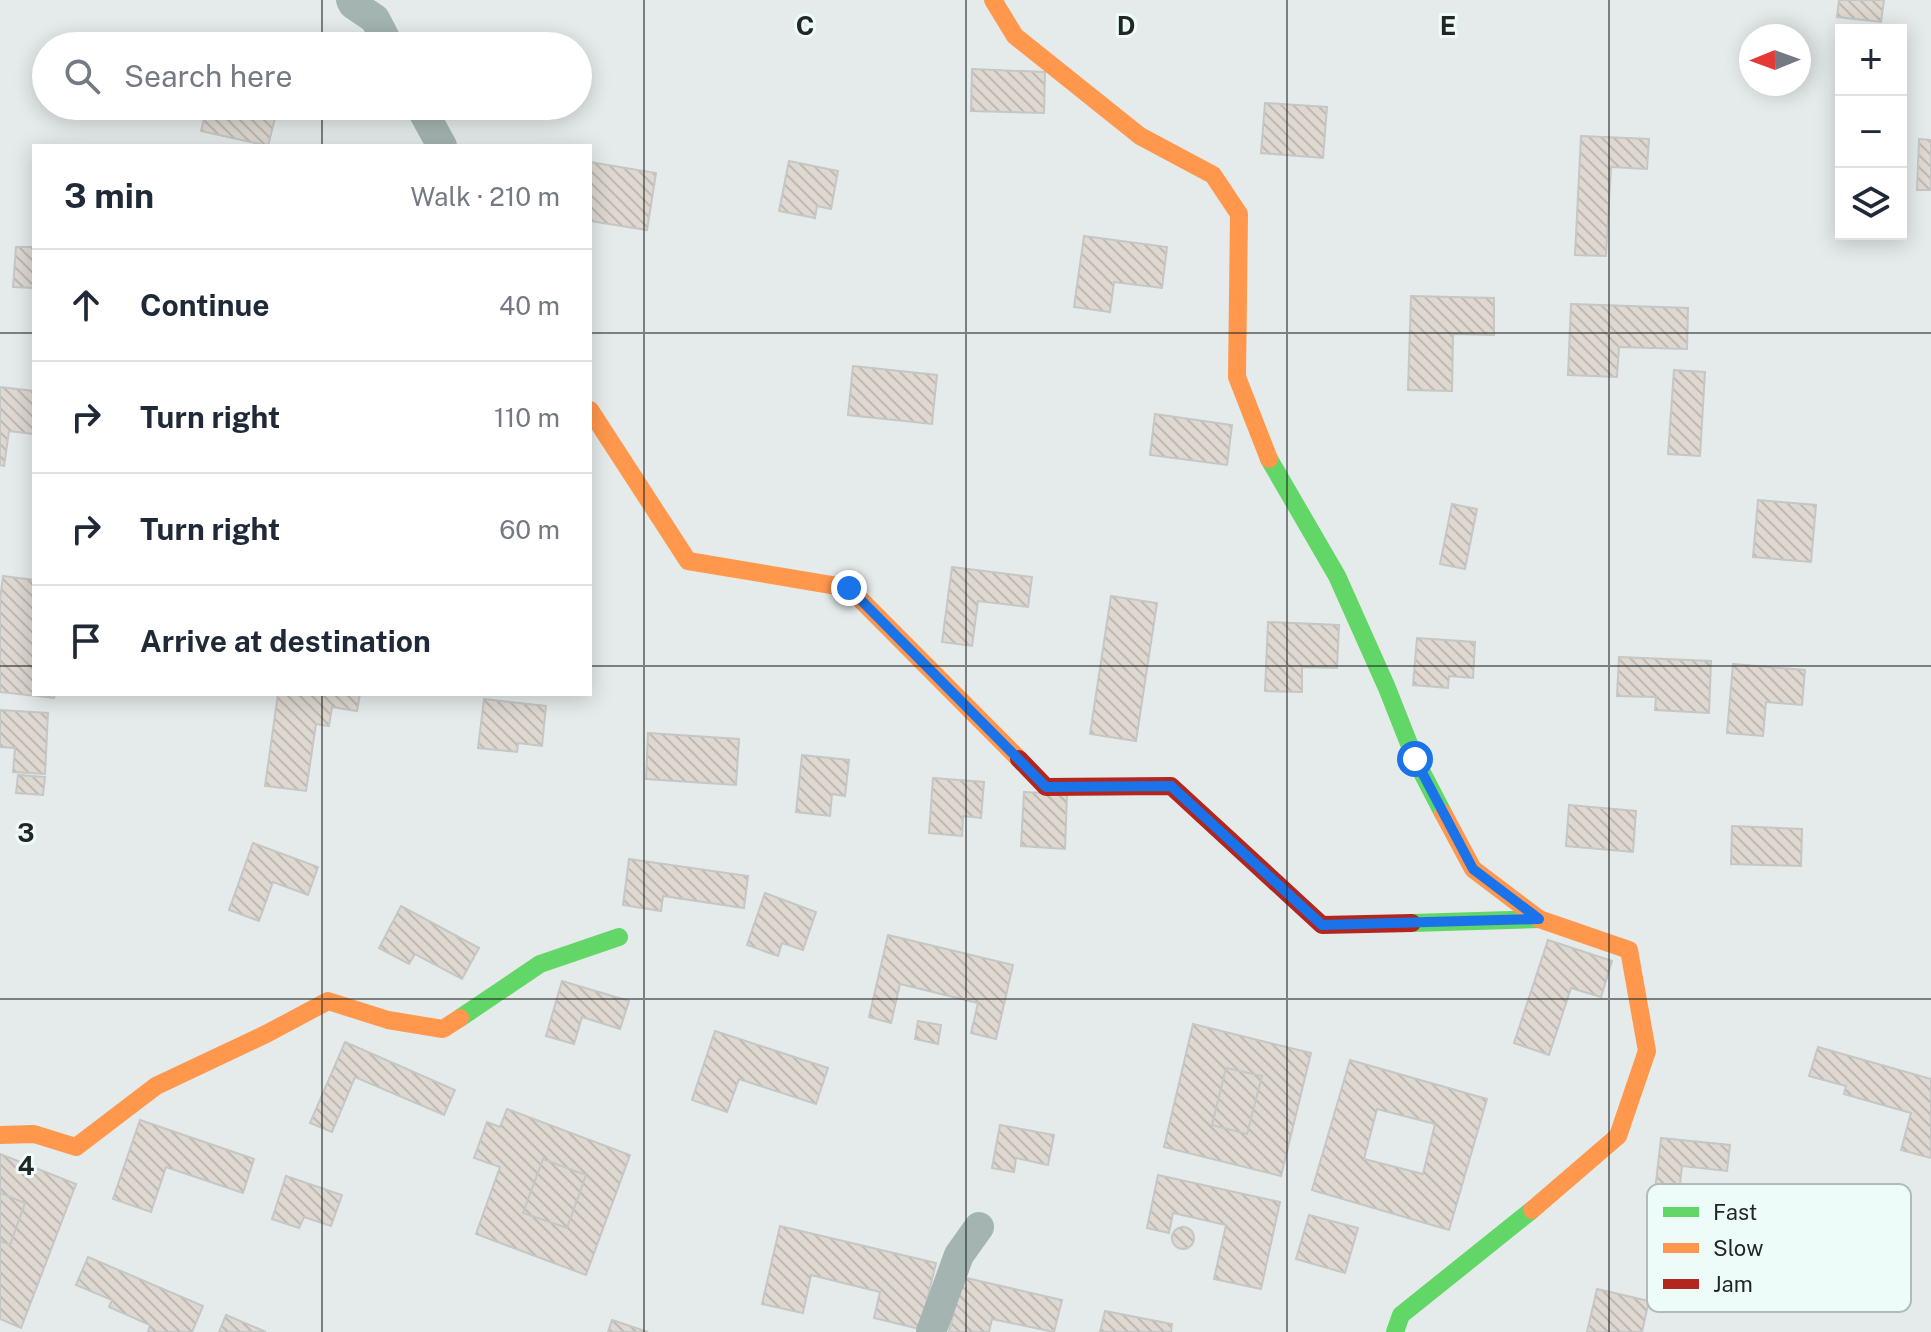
<!DOCTYPE html>
<html lang="en">
<head>
<meta charset="utf-8">
<style>
  body { margin:0; font-family:"Public Sans",sans-serif; background:#f2f2f3; color:#1f2937 }
  .controls { position:absolute; right:24px; top:24px; display:grid; overflow:hidden; border-radius:0px; box-shadow:0 4px 20px #0003 }
  .controls button { width:72px; height:72px; display:grid; place-items:center; padding:0; border:0; border-bottom:2px solid #e0e1e3; background:#fff; color:#1f2937; font:40px sans-serif }
  .compass { position:absolute; left:1739px; top:24px; width:72px; height:72px; border-radius:50%; background:#fff; box-shadow:0 4px 20px #0003; rotate:269deg }
  .stop { position:absolute; width:24px; height:24px; margin:-18px; border:6px solid #1a73e8; border-radius:50%; background:#fff }
  .stop.end { background:#1a73e8; border-color:#fff; box-shadow:0 2px 8px #0008 }
  .list { margin:0; padding:0; list-style:none }
  h2 { display:flex; justify-content:space-between; align-items:center; height:104px; margin:0; padding:0 32px; font-size:34px }
  h2 small { font-size:26px; font-weight:400; color:#747a83 }
  .list li { display:grid; grid-template-columns:52px 1fr auto; gap:24px; align-items:center; box-sizing:border-box; height:112px; padding:0 32px; border-top:2px solid #e0e1e3 }
  .list b { display:block; font-size:30px; white-space:nowrap }
  .list em { font-size:26px; font-style:normal; color:#747a83 }
  .icon { flex:none; width:44px; height:44px; fill:none; stroke:currentColor; stroke-width:2; stroke-linecap:round; stroke-linejoin:round }
  .map { position:relative; flex:none; width:1931px; height:1332px; overflow:hidden }
  .search { position:absolute; background:#fff; box-shadow:0 4px 20px #0003; left:32px; top:32px; width:560px; height:88px; display:flex; align-items:center; gap:20px; box-sizing:border-box; padding:0 28px; border-radius:44px; color:#747a83; font-size:30px }
  .panel { position:absolute; background:#fff; box-shadow:0 4px 20px #0003; left:32px; top:144px; width:560px; height:552px; border-radius:0px }
  .map>svg:first-child { display:block }
  .building { fill:url(#building-back-hatch); stroke:#c5c7c5; stroke-width:2; fill-rule:evenodd }
  .lines { fill:none; stroke-linecap:round; stroke-linejoin:round }
  .street { stroke:#a4b4b1; stroke-width:30 }
  .fast { stroke:#63d668; stroke-width:18 }
  .slow { stroke:#ff974d; stroke-width:18 }
  .jam { stroke:#b3261e; stroke-width:18 }
  .route { stroke:#1a73e8; stroke-width:10 }
  .grid { fill:none; stroke:#222726; stroke-width:2; stroke-opacity:0.55 }
  .key { fill:#eefcf9; stroke:#b1bcba; stroke-width:2 }
  .key-label { font-size:22px; fill:#222726 }
  .grid-label { font-size:26px; text-anchor:middle; font-weight:bold; fill:#222726; stroke:#eefcf9; stroke-width:6; stroke-linejoin:round; paint-order:stroke }
</style>
</head>
<body>
<div class="map">
<svg width="1931" height="1332" viewBox="0 0 1931 1332">
  <defs>
    <pattern id="building-back-hatch" width="6" height="6" patternUnits="userSpaceOnUse" patternTransform="scale(2)"><rect width="6" height="6" fill="#ded8d1"/><path d="M-1 5l2 2M0 0l6 6M5-1l2 2" fill="none" stroke="#beb9b3"/></pattern>
  </defs>
  <rect width="100%" height="100%" fill="#e4ebea"/>
  <!-- building -->
  <path class="building" d="M1839 0H1884L1881 22 1837 17Z
    M972 69 1045 72 1044 113 971 111Z
    M1265 103 1327 107 1323 158 1261 153Z
    M207 106H261L277 110 268 146 201 131Z
    M1581 136 1649 139 1647 169 1611 167 1606 256 1575 255Z
    M1919 139 1931 140V190H1917Z
    M789 161 838 171 831 209 817 206 815 218 779 211Z
    M590 162 656 173 647 230 590 221Z
    M1084 236 1167 247 1162 288 1114 282 1110 312 1074 307Z
    M16 247H34V288L13 287Z
    M1411 296 1494 298V335L1453 334 1452 391 1408 390Z
    M1571 304 1688 308 1687 349 1619 347 1617 377 1568 375Z
    M853 366 937 375 932 424 848 415Z
    M1674 370 1705 372 1700 456 1668 454Z
    M0 387 34 391V434L9 431 4 466 0 465Z
    M1155 414 1232 425 1227 465 1150 455Z
    M1758 500 1816 505 1811 562 1753 557Z
    M1452 504 1477 509 1465 569 1440 564Z
    M952 567 1032 577 1028 607 978 601 972 646 942 642Z
    M3 576 34 580V694H55L54 698 0 692V600Z
    M1111 596 1157 603 1136 741 1090 734Z
    M1268 622 1339 625 1337 668 1302 667V692L1265 691Z
    M1417 638 1475 642 1473 678 1449 676 1448 688 1413 685Z
    M1619 657 1711 661 1709 713 1655 710 1656 697 1617 696Z
    M1733 664 1805 670 1802 705 1766 702 1763 736 1727 733Z
    M278 694H360L357 711 332 707 329 726 316 724 306 791 265 786Z
    M484 699 546 706 542 746 518 743 517 752 478 748Z
    M0 710 48 713 45 774 13 772 15 748 0 747Z
    M648 733 739 739 736 785 646 779Z
    M802 755 849 760 845 796 832 794 830 816 796 812Z
    M18 775 45 777 43 795 16 793Z
    M933 778 984 782 981 818 963 816 962 836 929 833Z
    M1024 792 1067 794 1065 849 1021 846Z
    M1569 805 1636 811 1633 852 1566 846Z
    M1732 826 1802 829 1801 866 1731 864Z
    M253 843 318 867 308 895 273 882 259 921 229 910Z
    M629 859 748 876 744 908 663 896 661 911 623 905Z
    M765 893 816 912 803 950 782 943 778 956 747 945Z
    M401 906 479 948 462 979 415 954 409 964 379 948Z
    M888 935 1013 965 996 1039 971 1033 978 1003 900 984 891 1023 869 1017Z
    M1548 940 1612 961 1601 997 1571 988 1549 1055 1514 1043Z
    M562 981 629 1001 620 1029 582 1017 574 1044 546 1036Z
    M918 1021 941 1025 938 1044 915 1039Z
    M1193 1024 1311 1053 1281 1176 1164 1147ZM1226 1068 1262 1076 1247 1134 1212 1125Z
    M715 1031 828 1068 816 1104 739 1079 727 1112 692 1100Z
    M345 1042 455 1090 444 1115 355 1077 332 1132 310 1123Z
    M1818 1047 1931 1079V1158L1901 1150 1911 1113 1844 1094 1846 1086 1809 1076Z
    M1350 1060 1487 1099 1449 1230 1312 1190ZM1377 1109 1435 1124 1423 1174 1364 1159Z
    M1226 1068 1262 1076 1247 1134 1212 1125Z
    M507 1109 630 1155 586 1275 476 1234 500 1167 474 1158 487 1122 500 1127ZM543 1159 586 1175 567 1228 523 1213Z
    M140 1120 254 1159 243 1193 166 1167 151 1212 113 1199Z
    M1000 1125 1054 1135 1048 1165 1016 1158 1014 1172 992 1168Z
    M1661 1138 1730 1145 1727 1171 1682 1166 1678 1203 1654 1200Z
    M0 1154 76 1184 21 1328 0 1319V1241L10 1245 25 1203 0 1193Z
    M543 1159 586 1175 567 1228 523 1213Z
    M1158 1175 1280 1202 1261 1289 1214 1279 1226 1225 1173 1213 1169 1233 1147 1228Z
    M286 1176 342 1195 331 1226 304 1217 299 1228 272 1219Z
    M0 1193 25 1203 10 1245 0 1241Z
    M1309 1215 1358 1228 1345 1273 1296 1259Z
    M780 1226 936 1263 920 1329 874 1318 880 1292 811 1275 803 1313 762 1304Z
    M1172 1238a11 11 0 1 1 22 0a11 11 0 1 1-22 0Z
    M88 1257 203 1306 192 1332H148L150 1325 109 1307 112 1300 76 1285Z
    M962 1277 1062 1300 1054 1332 992 1319 989 1332H949Z
    M1597 1289 1649 1301 1642 1332H1587Z
    M1105 1311 1172 1324 1171 1332H1100Z
    M226 1315 266 1332H219Z
    M612 1320 648 1332H608Z"/>
  <g class="lines">
    <!-- street -->
    <path class="street" d="M351 0 353 4 375 19 389 46
      M420 106 442 146
      M931 1332 959 1255 979 1227"/>
    <!-- fast -->
    <path class="fast" d="M1269 459 1337 576 1387 688 1415 759 1443 813
      M1412 923 1539 919
      M460 1018 540 964 619 937
      M1395 1332 1401 1315 1532 1210"/>
    <!-- slow -->
    <path class="slow" d="M993 0 1015 36 1140 136 1213 175 1239 214 1237 377 1269 459
      M590 410 688 561 849 588 1019 759
      M1443 813 1473 869 1539 919 1629 950 1647 1051 1618 1136 1532 1210
      M0 1135 34 1134 76 1147 156 1086 266 1034 328 1001 388 1020 443 1029 460 1018"/>
    <!-- jam -->
    <path class="jam" d="M1019 759 1046 787 1171 786 1322 925 1412 923"/>
  </g>
  <g class="lines">
    <!-- route -->
    <path class="route" d="M849 588 1046 787 1171 786 1322 925 1539 919 1473 869 1415 759"/>
  </g>
  <!-- grid -->
  <path class="grid" d="M322 0V46M644 0V1332M966 0V1332M1287 0V1332M1609 0V1332M322 106V146M0 333H34M590 333H1931M0 666H34M590 666H1931M322 694V1332M0 999H1931"/>
  <!-- legend -->
  <rect x="1647" y="1184" width="264" height="128" rx="12" class="key"/>
  <rect x="1663" y="1207" width="36" height="10" fill="#63d668"/>
  <rect x="1663" y="1243" width="36" height="10" fill="#ff974d"/>
  <rect x="1663" y="1279" width="36" height="10" fill="#b3261e"/>
  <g class="key-label">
    <text x="1713" y="1220">Fast</text>
    <text x="1713" y="1256">Slow</text>
    <text x="1713" y="1292">Jam</text>
  </g>
  <g class="grid-label">
    <text x="805" y="35">C</text>
    <text x="1126" y="35">D</text>
    <text x="1448" y="35">E</text>
    <text x="26" y="842">3</text>
    <text x="26" y="1175">4</text>
  </g>
</svg>
<div class="controls">
<button>+</button>
<button>−</button>
<button><svg class="icon" aria-label="layers" viewBox="0 0 24 24"><path d="M12 4l9 5-9 5-9-5zM3 14l9 5 9-5"/></svg></button>
</div>
<svg class="compass" viewBox="-18 -18 36 36"><path d="M0-13l5 13h-10z" fill="#e53935"/><path d="M0 13l5-13h-10z" fill="#747a83"/></svg>
<div class="stop" style="left:1415px;top:759px"></div>
<div class="stop end" style="left:849px;top:588px"></div>
<div class="search"><svg class="icon" aria-label="search" viewBox="0 0 24 24"><circle cx="10" cy="10" r="6"/><path d="M15 15l6 6"/></svg>Search here</div>
<section class="panel">
<h2>3 min<small>Walk · 210 m</small></h2>
<ul class="list">
<li><svg class="icon" aria-label="ahead" viewBox="0 0 24 24"><path d="M12 20V5M6 11l6-6 6 6"/></svg><div><b>Continue</b></div><em>40 m</em></li>
<li><svg class="icon" aria-label="right" viewBox="0 0 24 24"><path d="M7 20v-9h11M14 6l5 5-5 5"/></svg><div><b>Turn right</b></div><em>110 m</em></li>
<li><svg class="icon" aria-label="right" viewBox="0 0 24 24"><path d="M7 20v-9h11M14 6l5 5-5 5"/></svg><div><b>Turn right</b></div><em>60 m</em></li>
<li><svg class="icon" aria-label="arrive" viewBox="0 0 24 24"><path d="M6 21V4h12l-3 4 3 4H6"/></svg><div><b>Arrive at destination</b></div></li>
</ul>
</section>
</div>
</body>
</html>
